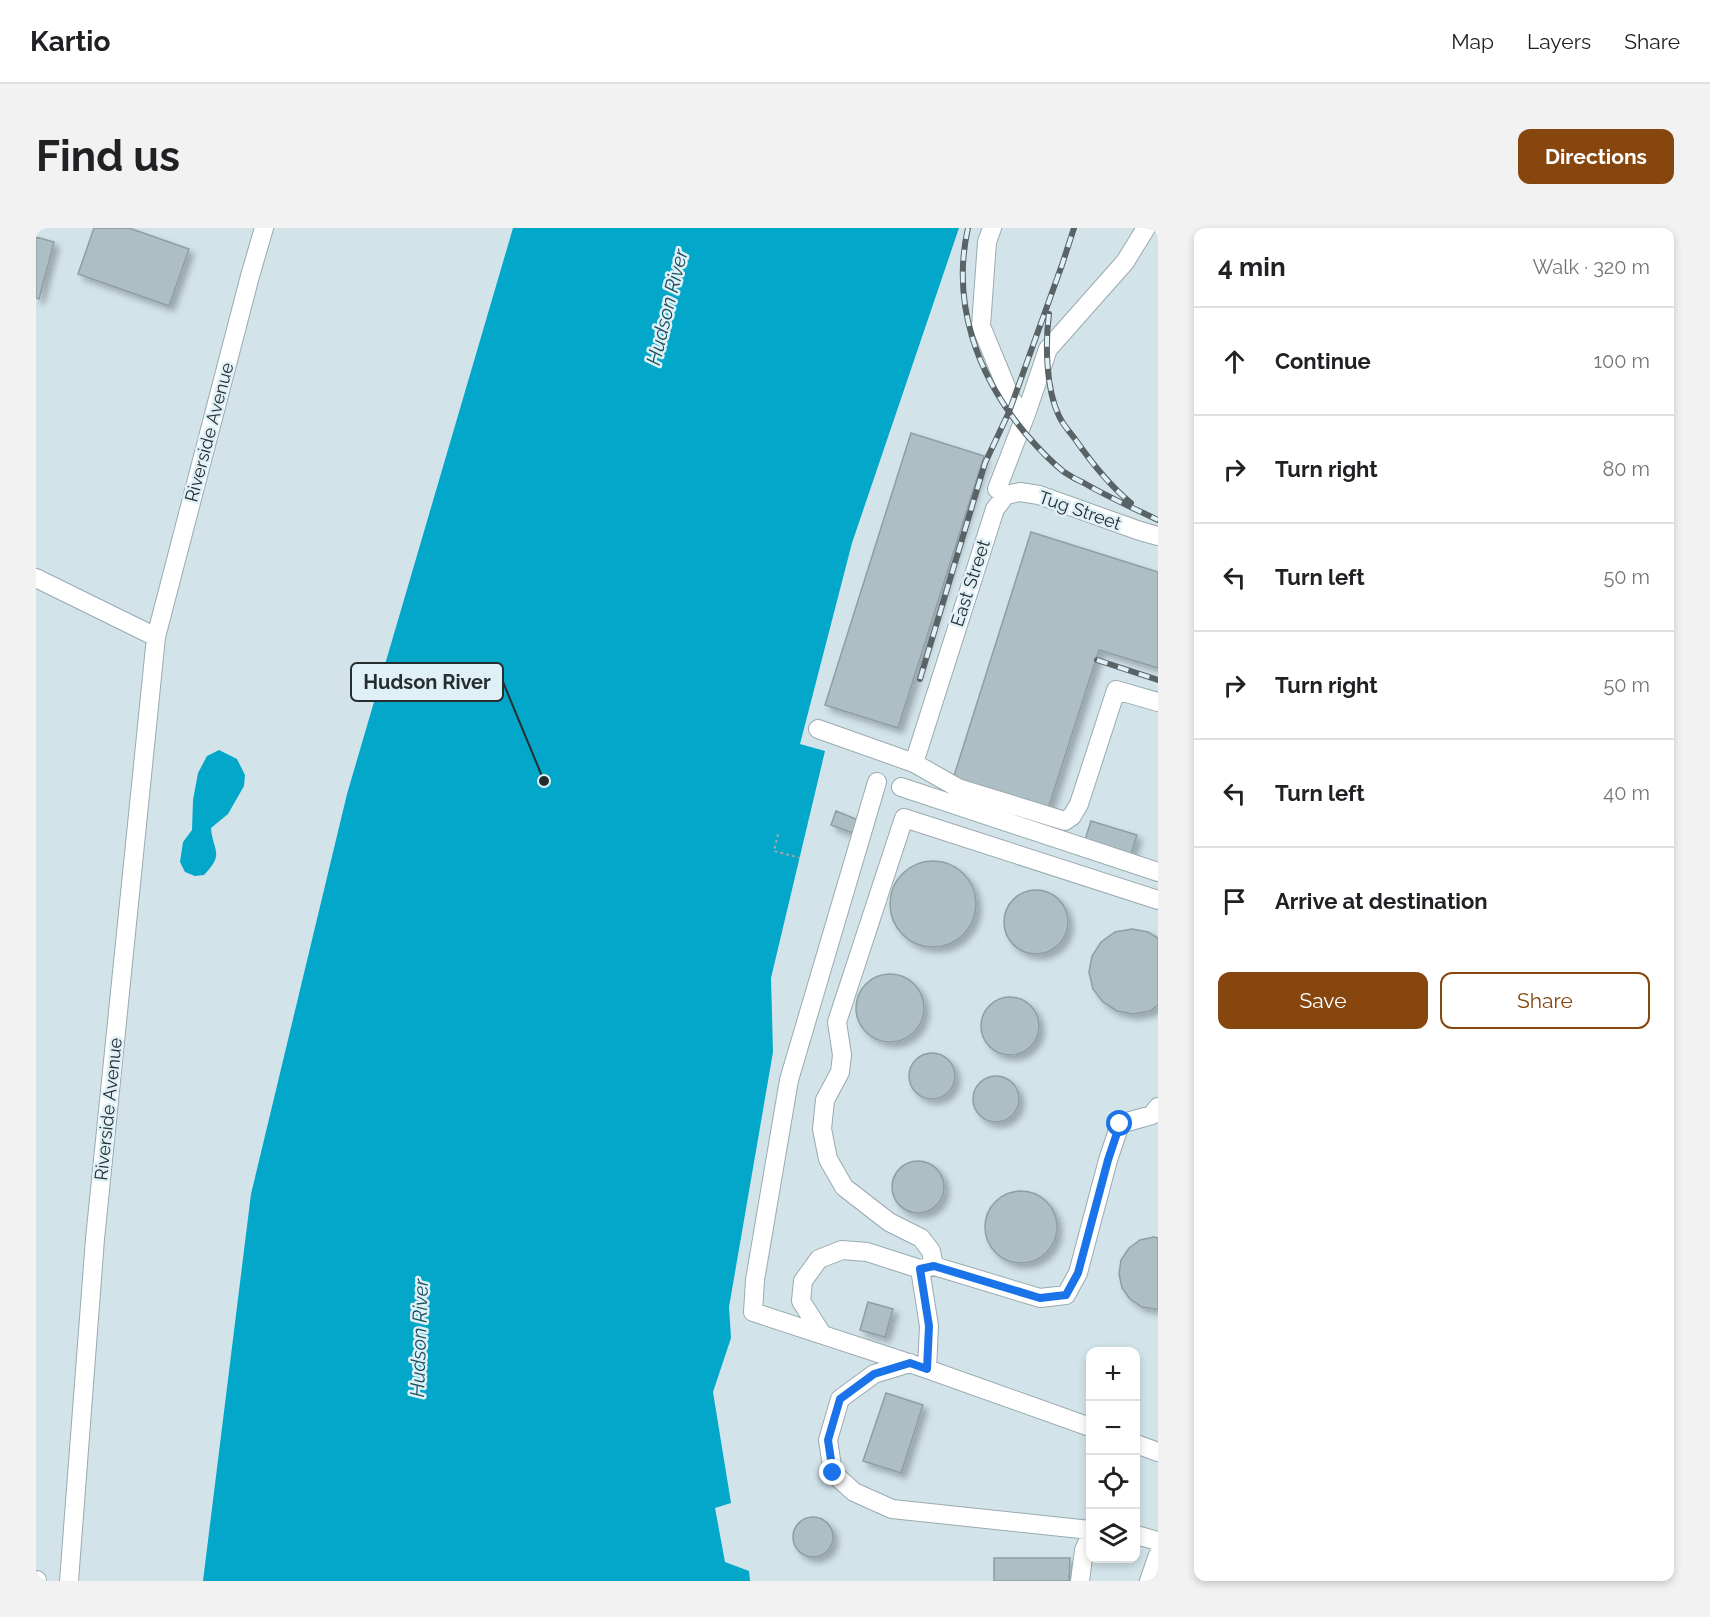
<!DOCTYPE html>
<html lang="en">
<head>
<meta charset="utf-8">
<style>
  body { margin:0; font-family:Raleway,sans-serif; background:#f2f2f2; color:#202124 }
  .controls { position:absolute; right:18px; bottom:18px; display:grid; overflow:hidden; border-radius:12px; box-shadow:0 3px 9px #0003 }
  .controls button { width:54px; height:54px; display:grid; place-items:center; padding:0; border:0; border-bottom:2px solid #e0e0e0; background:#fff; color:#202124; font:30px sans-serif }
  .stop { position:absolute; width:18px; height:18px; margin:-14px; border:4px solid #1a73e8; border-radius:50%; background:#fff }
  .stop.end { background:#1a73e8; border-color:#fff; box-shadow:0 2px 6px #0008 }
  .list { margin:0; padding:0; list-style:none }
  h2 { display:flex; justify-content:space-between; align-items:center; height:78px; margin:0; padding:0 24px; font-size:26px }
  h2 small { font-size:20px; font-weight:400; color:#757577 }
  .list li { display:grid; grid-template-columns:39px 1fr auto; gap:18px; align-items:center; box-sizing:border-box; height:108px; padding:0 24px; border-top:2px solid #e0e0e0 }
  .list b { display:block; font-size:22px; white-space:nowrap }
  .list em { font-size:20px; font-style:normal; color:#757577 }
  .actions { display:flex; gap:12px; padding:18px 24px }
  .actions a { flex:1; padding:14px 0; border:2px solid #86460e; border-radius:12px; text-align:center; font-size:21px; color:#86460e }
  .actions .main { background:#86460e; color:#fff }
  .icon { flex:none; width:33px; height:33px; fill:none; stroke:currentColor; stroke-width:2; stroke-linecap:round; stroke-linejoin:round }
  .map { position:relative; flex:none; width:1122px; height:1353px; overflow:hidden; border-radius:12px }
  header { display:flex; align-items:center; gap:36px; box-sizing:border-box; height:84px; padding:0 30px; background:#fff; border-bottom:2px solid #e0e0e0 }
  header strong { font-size:28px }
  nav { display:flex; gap:33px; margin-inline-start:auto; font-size:21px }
  .intro { display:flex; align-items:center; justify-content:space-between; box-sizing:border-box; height:144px; padding:0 36px }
  h1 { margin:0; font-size:42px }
  .button { padding:15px 27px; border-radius:12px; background:#86460e; color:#fff; font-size:21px; font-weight:700 }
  main { display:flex; gap:36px; padding:0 36px }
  aside { flex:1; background:#fff; border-radius:12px; box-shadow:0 3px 9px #0003 }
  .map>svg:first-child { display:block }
  .water { fill:#03a7c9 }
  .building { fill:#adbfc4; stroke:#8e9ea4; stroke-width:1.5; filter:url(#shadow) }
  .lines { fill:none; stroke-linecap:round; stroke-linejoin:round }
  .minor-casing { stroke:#99aab0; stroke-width:20 }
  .path { stroke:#9aa8ad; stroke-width:2; stroke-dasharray:3 3; stroke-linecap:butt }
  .minor { stroke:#fff; stroke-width:18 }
  .rail-casing { stroke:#596366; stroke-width:6 }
  .rail { stroke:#dff1f7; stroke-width:4; stroke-dasharray:11; stroke-linecap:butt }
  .route { stroke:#1a73e8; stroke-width:8 }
  .labels { text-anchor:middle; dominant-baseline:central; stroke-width:5; stroke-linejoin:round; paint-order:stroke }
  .street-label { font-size:18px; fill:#262d2f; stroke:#dff1f7 }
  .water-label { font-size:20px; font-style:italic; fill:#174e5c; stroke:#dff1f7 }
  .leader { fill:none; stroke:#262d2f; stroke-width:2 }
  .callout-dot { fill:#262d2f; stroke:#dff1f7; stroke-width:2 }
  .callout { fill:#dff1f7; stroke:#262d2f; stroke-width:2 }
  .callout-label { font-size:20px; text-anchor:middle; font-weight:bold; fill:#262d2f }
</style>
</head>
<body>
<header>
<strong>Kartio</strong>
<nav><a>Map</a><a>Layers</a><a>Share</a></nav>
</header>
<div class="intro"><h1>Find us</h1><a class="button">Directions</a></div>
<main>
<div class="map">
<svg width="1122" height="1353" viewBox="0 0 1122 1353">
  <defs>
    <filter id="shadow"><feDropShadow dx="5" dy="5" stdDeviation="3" flood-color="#0004"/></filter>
  </defs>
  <rect width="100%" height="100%" fill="#d2e4ea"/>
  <!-- water -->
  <path class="water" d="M477 0H923L816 315 764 516 789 523 735 750 737 824 693 1079 695 1110 677 1164 695 1275 679 1280 689 1334 713 1343 714 1353H167L215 966 311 566Z
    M183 522 201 531 209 547 208 558 192 586 175 600C177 624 189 625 168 647L159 648 149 644 144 634 147 614 156 602 157 572 162 545 171 528Z"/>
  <!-- building -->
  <path class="building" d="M58 0H93L153 21 133 78 42 46Z
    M0 9 18 14 3 71 0 70Z
    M875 205 948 228 862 500 789 477Z
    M995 304 1122 344V440L1063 422 1012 581 917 551Z
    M800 583 822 592 817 605 795 597Z
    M1055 593 1101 607 1094 629 1048 615Z
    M854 676a43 43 0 1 1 86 0a43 43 0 1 1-86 0Z
    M968 694a32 32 0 1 1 64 0a32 32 0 1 1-64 0Z
    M1096 701 1112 704 1122 710V777L1114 783 1097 786 1081 783 1067 774 1057 761 1053 744 1056 728 1065 714 1079 704Z
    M820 780a34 34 0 1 1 68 0a34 34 0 1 1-68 0Z
    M945 798a29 29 0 1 1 58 0a29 29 0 1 1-58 0Z
    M873 848a23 23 0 1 1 46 0a23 23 0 1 1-46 0Z
    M937 871a23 23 0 1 1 46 0a23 23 0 1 1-46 0Z
    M856 959a26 26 0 1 1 52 0a26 26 0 1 1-52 0Z
    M949 999a36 36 0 1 1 72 0a36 36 0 1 1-72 0Z
    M1118 1009 1122 1010V1081H1119L1106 1079 1094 1071 1086 1060 1083 1046 1085 1032 1093 1020 1104 1012Z
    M832 1074 857 1081 849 1109 824 1102Z
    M850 1165 887 1177 865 1245 827 1233Z
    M757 1309a20 20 0 1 1 40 0a20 20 0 1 1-40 0Z
    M958 1330H1034L1033 1353H958Z"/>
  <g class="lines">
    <!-- minor casing -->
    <g class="minor-casing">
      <path id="minor" d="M956 0 951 14 945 98 976 173 990 186 961 261 970 267
        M990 186 1012 121 1089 34 1110 0
        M0 350 120 409 59 1011 33 1353
        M120 409 214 48 228 0
        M782 501 878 535 922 560 1029 593 1036 588 1043 576 1080 462 1122 474
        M878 535 959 281 970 267 984 264 1003 267 1104 303 1122 308
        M841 554 753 852 719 1052 717 1084 891 1141 1054 1199
        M865 559 1122 644
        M898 1038 895 1023 885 1010 853 994 808 959 792 931 786 901 789 872 804 844 806 827 801 794 868 590 1122 672
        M786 1106 765 1073 767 1053 783 1031 806 1022 831 1024 884 1041
        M874 1135 838 1146 804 1171 792 1212 797 1245 818 1264 856 1281 1054 1302
        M891 1141 893 1098 884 1041 898 1038 1004 1070 1030 1067 1042 1045 1072 932 1084 896 1116 887 1122 879
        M1100 1216 1122 1224
        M1100 1307 1122 1313
        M0 1352H1
        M1044 1353 1048 1322 1054 1309
        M1113 1353 1122 1327"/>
    </g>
    <!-- path -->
    <path class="path" d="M742 606 738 623 764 630"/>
    <!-- minor -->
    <use href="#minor" class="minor"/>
    <!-- rail casing -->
    <g class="rail-casing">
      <path id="rail" d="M932 0C915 75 941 147 989 205 1001 219 1013 232 1028 244 1034 248 1041 252 1048 255 1072 269 1097 280 1122 292
        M1025 40 1038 0
        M1013 86C1009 116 1010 161 1023 188 1027 197 1034 204 1039 211 1055 234 1073 257 1095 275
        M1061 432 1122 452
        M884 451 949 235 973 184 1027 34"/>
    </g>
    <!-- rail -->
    <use href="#rail" class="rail"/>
  </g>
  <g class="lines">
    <!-- route -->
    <path class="route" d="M797 1245 792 1212 804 1171 838 1146 874 1135 891 1141 893 1098 884 1041 898 1038 1004 1070 1030 1067 1042 1045 1072 932 1084 896"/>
  </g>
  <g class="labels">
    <!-- street labels -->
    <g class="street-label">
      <text transform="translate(173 204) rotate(-75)">Riverside Avenue</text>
      <text transform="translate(1044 282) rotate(19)">Tug Street</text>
      <text transform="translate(934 355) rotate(-72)">East Street</text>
      <text transform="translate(72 881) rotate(-84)">Riverside Avenue</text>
    </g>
    <!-- water labels -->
    <g class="water-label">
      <text transform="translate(631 79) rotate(-76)">Hudson River</text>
      <text transform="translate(383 1110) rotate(-88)">Hudson River</text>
    </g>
  </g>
  <!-- callouts -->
  <path class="leader" d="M508 553L467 454"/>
  <circle class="callout-dot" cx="508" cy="553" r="6"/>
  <rect class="callout" x="315" y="435" width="152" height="38" rx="6"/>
  <g class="callout-label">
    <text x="391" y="461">Hudson River</text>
  </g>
</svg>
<div class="controls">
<button>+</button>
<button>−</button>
<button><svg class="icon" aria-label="locate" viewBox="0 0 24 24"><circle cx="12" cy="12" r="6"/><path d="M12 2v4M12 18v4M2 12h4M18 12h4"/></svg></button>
<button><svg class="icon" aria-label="layers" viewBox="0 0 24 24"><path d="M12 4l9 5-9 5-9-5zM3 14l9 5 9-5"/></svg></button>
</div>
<div class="stop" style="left:1084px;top:896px"></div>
<div class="stop end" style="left:797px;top:1245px"></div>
</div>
<aside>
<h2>4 min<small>Walk · 320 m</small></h2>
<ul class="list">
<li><svg class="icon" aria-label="ahead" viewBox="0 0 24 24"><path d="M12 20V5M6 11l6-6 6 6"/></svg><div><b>Continue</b></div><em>100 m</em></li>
<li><svg class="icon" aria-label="right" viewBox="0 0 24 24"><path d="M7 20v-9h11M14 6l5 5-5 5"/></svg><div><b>Turn right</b></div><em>80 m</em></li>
<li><svg class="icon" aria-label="left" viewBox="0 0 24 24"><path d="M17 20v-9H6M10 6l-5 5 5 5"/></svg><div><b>Turn left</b></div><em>50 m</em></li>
<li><svg class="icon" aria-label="right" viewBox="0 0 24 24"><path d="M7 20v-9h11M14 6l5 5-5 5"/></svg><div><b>Turn right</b></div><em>50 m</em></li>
<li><svg class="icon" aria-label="left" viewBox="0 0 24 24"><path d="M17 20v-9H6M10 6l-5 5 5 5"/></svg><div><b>Turn left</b></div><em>40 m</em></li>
<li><svg class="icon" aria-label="arrive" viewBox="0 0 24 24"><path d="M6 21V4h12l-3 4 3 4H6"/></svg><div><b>Arrive at destination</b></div></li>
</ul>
<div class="actions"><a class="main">Save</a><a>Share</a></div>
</aside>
</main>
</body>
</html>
